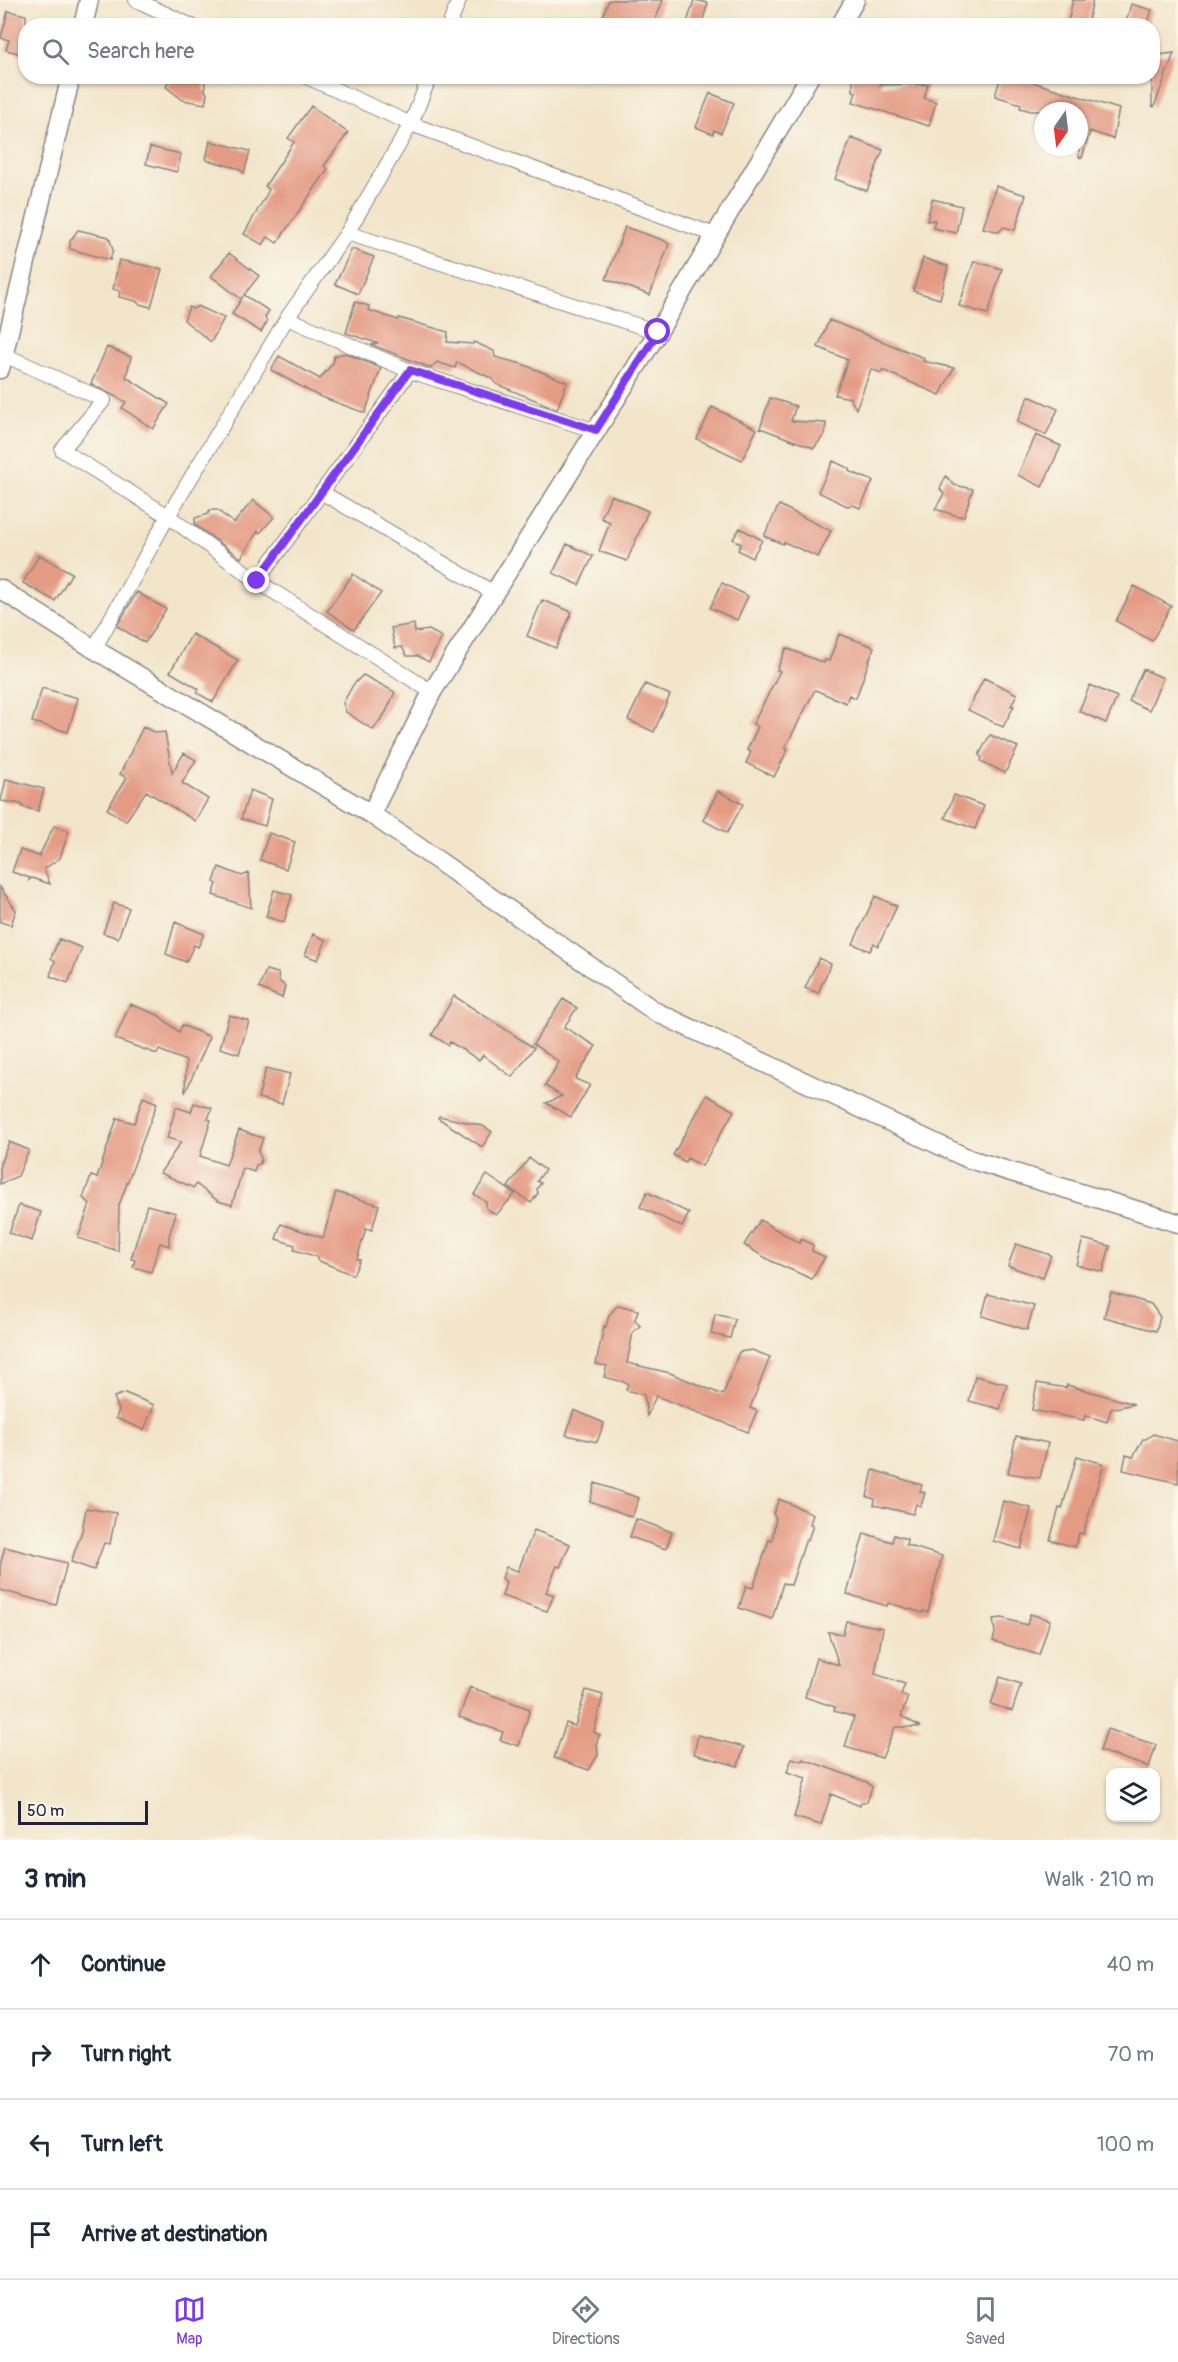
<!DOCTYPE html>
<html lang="en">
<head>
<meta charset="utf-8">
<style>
  body { margin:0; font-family:Pangolin,sans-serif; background:#f6f6f7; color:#1f2937 }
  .controls { position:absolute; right:18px; bottom:18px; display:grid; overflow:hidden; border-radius:12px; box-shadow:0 2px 4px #0004 }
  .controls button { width:54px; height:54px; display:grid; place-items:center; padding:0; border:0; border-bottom:2px solid #e0e1e3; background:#fff; color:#1f2937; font:30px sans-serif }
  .compass { position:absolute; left:1034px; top:102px; width:54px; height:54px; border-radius:50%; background:#fff; box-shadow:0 2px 4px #0004; rotate:194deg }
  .scale { position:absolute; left:18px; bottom:15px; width:130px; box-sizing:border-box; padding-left:6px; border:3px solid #22223b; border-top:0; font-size:16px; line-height:21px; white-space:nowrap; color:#22223b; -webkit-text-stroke:4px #fbf7ec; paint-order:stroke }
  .stop { position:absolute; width:18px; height:18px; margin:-14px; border:4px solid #7c3aed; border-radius:50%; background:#fff }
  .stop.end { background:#7c3aed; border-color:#fff; box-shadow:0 2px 6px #0008 }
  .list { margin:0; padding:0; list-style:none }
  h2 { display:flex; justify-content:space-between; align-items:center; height:78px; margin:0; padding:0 24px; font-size:26px }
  h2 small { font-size:20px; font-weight:400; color:#747a83 }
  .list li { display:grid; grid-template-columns:39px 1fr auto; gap:18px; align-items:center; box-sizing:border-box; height:90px; padding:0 24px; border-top:2px solid #e0e1e3 }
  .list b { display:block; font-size:22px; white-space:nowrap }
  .list em { font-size:20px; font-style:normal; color:#747a83 }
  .icon { flex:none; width:33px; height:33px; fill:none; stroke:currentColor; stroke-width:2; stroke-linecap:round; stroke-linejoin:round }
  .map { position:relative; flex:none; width:1178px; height:1840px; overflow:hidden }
  .search { position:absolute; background:#fff; box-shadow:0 2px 4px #0004; left:18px; right:18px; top:18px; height:66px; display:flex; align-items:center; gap:15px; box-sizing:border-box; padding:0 21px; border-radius:24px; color:#747a83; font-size:22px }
  .sheet { height:438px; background:#fff }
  nav { display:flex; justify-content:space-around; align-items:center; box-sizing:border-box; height:84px; border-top:2px solid #e0e1e3; background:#fff; font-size:16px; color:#747a83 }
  nav a { display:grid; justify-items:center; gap:3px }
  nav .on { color:#7c3aed }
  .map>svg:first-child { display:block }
  .building { fill:#e49b84 }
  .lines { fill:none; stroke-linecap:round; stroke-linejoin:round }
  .minor-casing { stroke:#8a8482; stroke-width:16 }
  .tertiary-casing { stroke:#8a8482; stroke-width:21 }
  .minor { stroke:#fff; stroke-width:14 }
  .tertiary { stroke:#fff; stroke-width:18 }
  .route { stroke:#7c3aed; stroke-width:8 }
</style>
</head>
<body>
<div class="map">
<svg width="1178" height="1840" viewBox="0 0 1178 1840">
  <rect width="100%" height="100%" fill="#fbf7ec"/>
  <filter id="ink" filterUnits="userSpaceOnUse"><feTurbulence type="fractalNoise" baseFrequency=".0167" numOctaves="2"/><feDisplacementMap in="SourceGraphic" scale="12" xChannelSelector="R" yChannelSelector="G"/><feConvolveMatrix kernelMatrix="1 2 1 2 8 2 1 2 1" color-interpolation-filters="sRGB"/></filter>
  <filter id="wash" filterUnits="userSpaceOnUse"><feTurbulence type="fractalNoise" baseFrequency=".008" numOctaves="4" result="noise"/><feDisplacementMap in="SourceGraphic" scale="24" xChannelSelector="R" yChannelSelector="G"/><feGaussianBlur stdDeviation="1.35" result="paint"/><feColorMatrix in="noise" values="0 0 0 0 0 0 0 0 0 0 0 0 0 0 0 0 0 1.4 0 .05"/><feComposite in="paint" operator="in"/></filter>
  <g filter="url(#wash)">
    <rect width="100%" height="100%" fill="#f2e5ca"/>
    <g id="blocks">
      <!-- building -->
      <path class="building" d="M609 0H663L653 26H599Z
        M694 0 708 3 701 26H686Z
        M1073 0H1093L1087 26H1067Z
        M1131 4 1152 10 1147 26H1125Z
        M8 11 26 15V55L6 50 9 40 1 38Z
        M1174 53 1154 107 1152 106V56Z
        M170 76H205V90L207 94 205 104 183 100 166 87Z
        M853 76H883L880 85 928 84 924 98 936 102 929 126 853 102 856 92 853 91Z
        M1001 76H1013L1119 109 1113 139 1090 131 1082 158 1079 157V111H1031L1020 108 1021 104 995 96Z
        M710 93 734 103 721 133 714 130 713 134 696 127Z
        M311 106 348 133 324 166 328 169 277 243 268 237 263 245 244 234 269 190 265 186 294 142 288 138Z
        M851 138 883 150 867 191 835 179Z
        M210 141 250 151 244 173 237 168 206 160Z
        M150 147 181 154 177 172 146 164Z
        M996 186 1026 195 1015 230 1004 227 999 232 983 228Z
        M932 199 962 206 956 233 933 228 935 220 927 221Z
        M625 227 663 240 669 244 650 295 606 279Z
        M78 230 109 237 113 250 110 260 70 249V241Z
        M352 249 374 257 358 294 335 284Z
        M229 253 259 276 244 295 269 311 265 317 267 322 261 332 232 314 243 296 241 299 211 276Z
        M923 258 948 266 940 299 913 291Z
        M119 260 162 269 151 307 139 304 136 301 119 297 120 291 113 289Z
        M974 261 1002 269 988 314 959 306Z
        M355 302 369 306 368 310 398 320 399 318 448 332 447 342 473 344 474 342 494 351 495 357 522 364 567 382 557 409 496 384 493 379 457 362 455 368 437 362 431 368 372 345 377 343 346 333Z
        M198 306 224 318 211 342 184 320 189 307 193 309Z
        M829 320 924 358 923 361 954 368 940 395 882 370 881 373 871 369 856 409 850 398 835 395 848 360 818 347Z
        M107 347 131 357 126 377 169 404 153 429 122 408 126 402 91 384Z
        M345 353 381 368 365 413 316 395 271 370 279 356 320 379 333 363 334 356Z
        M1029 396 1058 409 1046 435 1017 422Z
        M770 398 796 406 791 421 826 423 825 434 814 448 760 428Z
        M712 407 757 429 742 460 697 439Z
        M1036 435 1061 446 1042 487 1018 475Z
        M833 461 850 469 849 471 873 481 860 508 853 505 847 506 818 492Z
        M946 476 954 485 973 489 964 516H958L935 509 944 494 940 489Z
        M611 495 648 511 627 561 599 551 610 522 601 518Z
        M253 500 274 517 260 533 258 531 241 558 195 525V518L208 514 210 510H217L234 523Z
        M779 505 831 531 818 557 784 542 783 544 764 536Z
        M740 528 762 540 752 558 738 550 741 544 733 539Z
        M567 544 593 556 579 585 553 573Z
        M39 555 72 573 55 601 23 583Z
        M353 574 381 593 354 630 327 611Z
        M722 583 748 596 737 620 710 608Z
        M1134 586 1171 606 1152 641 1116 621Z
        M137 592 166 609 145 643 117 626Z
        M542 600 572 612 556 648 527 636Z
        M414 624 415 632 429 630 442 637 429 662 418 656H407L402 647 395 648 391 628Z
        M192 634 238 660 213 702 197 693 199 689 170 672Z
        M839 634 874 647 856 698 849 695 846 703 815 690 785 748 788 749 774 777 746 763 751 752 747 750 758 727 753 724 780 671 777 670 786 648 824 663 825 660 829 661Z
        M1143 669 1163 678 1149 710 1129 701Z
        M363 675 395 692 386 712 373 730 346 712 343 703 353 685Z
        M984 678 1017 694 1011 706H1014L1003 727 968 710Z
        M645 684 670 695 654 732 628 720Z
        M1090 685 1117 697 1106 723 1079 711Z
        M42 688 78 698 68 732 32 722Z
        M143 727 156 733 165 732 172 773 184 753 196 760 182 783 208 799 195 821 146 791 126 821 107 809 127 778 120 774Z
        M990 735 1018 747 1005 773 981 761 982 758 979 755Z
        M6 779 44 789 38 811 23 807 21 804 1 801Z
        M250 790 272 799 265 826 241 819Z
        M718 791 743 804 727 833 703 820Z
        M954 795 984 806 975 829 945 818Z
        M54 826 69 831 60 858 44 869 50 884 32 878 29 880 30 878 12 872 20 850 39 856Z
        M269 833 295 842 286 869 260 860Z
        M219 867 242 876 249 873 251 908 213 895 217 884 214 882Z
        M0 887 16 910 11 925 0 922Z
        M274 890 292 895 284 922 266 917Z
        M875 896 897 906 878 946 874 943 870 951 853 944Z
        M114 903 129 908 118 938 103 933Z
        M175 922 204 934 198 947 194 945 186 962 166 954Z
        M313 934 326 940 318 960 305 955Z
        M59 939 82 948 68 983 50 976 55 961 51 958Z
        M819 958 831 964 818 993 805 988Z
        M266 970 278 973 279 981 285 986 282 998 259 988Z
        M454 996 534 1048 512 1077 483 1055 479 1060 450 1042 448 1045 432 1035Z
        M563 999 577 1008 564 1027 596 1046 575 1079 590 1085 571 1117 546 1103 562 1096 545 1086 559 1062 533 1044Z
        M130 1004 158 1015 179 1032 182 1025 210 1037 185 1093 186 1061 159 1050 157 1054 115 1039Z
        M229 1015 249 1021 239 1054 220 1048Z
        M266 1068 290 1074 282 1104 258 1098Z
        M707 1095 734 1111 702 1166 687 1158 685 1162 673 1155Z
        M143 1097 157 1103 119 1205 118 1251 78 1238 90 1204 83 1198 91 1176 97 1178 117 1118 134 1123Z
        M194 1103 212 1108 208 1119 211 1120 200 1156 226 1165 239 1130 263 1138 258 1152 261 1158 260 1164 256 1165 254 1172 243 1168 232 1205 218 1201 196 1184 194 1188 160 1173 181 1142 167 1138 176 1107 191 1112Z
        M439 1116 483 1126 492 1132 482 1147 438 1118Z
        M9 1142 29 1150 18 1176 0 1184V1164Z
        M529 1158 545 1170 537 1181 541 1183 537 1189 538 1193 531 1203 508 1187Z
        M487 1175 515 1194 496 1215 486 1208V1202L474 1194Z
        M336 1192 379 1205 372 1230 366 1228 357 1259 360 1260 353 1275 317 1260 318 1257 294 1250 295 1245 276 1239 281 1224 323 1238Z
        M647 1192 689 1213 682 1227 640 1207Z
        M19 1205 41 1212 32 1241 9 1233Z
        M147 1205 176 1213 169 1236V1246L160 1243 151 1272 133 1267 135 1260 131 1259Z
        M760 1220 799 1243 801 1239 813 1245 812 1251 825 1257 812 1279 771 1261 744 1245Z
        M1083 1239 1110 1246 1103 1272 1076 1265Z
        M1016 1244 1051 1255 1043 1278 1008 1266Z
        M1111 1292 1151 1304 1160 1317 1156 1331 1104 1317Z
        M988 1294 1034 1306 1027 1330 982 1316Z
        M618 1305 638 1310 635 1320 640 1326 633 1332 627 1363 670 1373 723 1395 739 1352 752 1350 770 1357 750 1408 757 1411 748 1432 656 1396 647 1416 644 1395 626 1390 628 1383 604 1377 607 1366 596 1364 604 1326 606 1327 609 1315Z
        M715 1314 735 1319 730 1338 711 1334Z
        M975 1376 1007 1384 1000 1409 969 1401Z
        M1037 1383 1066 1388 1067 1385 1134 1404 1111 1409 1107 1422 1085 1415 1084 1420 1032 1410Z
        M125 1393 154 1405 144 1430 116 1418 119 1410 114 1397Z
        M574 1410 604 1423 597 1442 566 1435Z
        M1153 1434 1178 1441V1483L1123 1470 1126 1455 1133 1457 1143 1439H1146Z
        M1016 1436 1048 1443 1040 1478 1008 1473Z
        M1077 1456 1104 1464 1083 1534 1079 1533 1075 1547 1050 1540 1059 1508 1062 1509Z
        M873 1470 922 1485 920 1491 925 1493 921 1506 916 1504 913 1514 874 1505 875 1499 867 1497Z
        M595 1483 639 1498 632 1517 590 1501Z
        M779 1499 813 1514 810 1524 813 1525 808 1540 806 1539 791 1585 783 1583 772 1619 739 1608 746 1586 753 1588 769 1540 772 1541 776 1518 773 1514Z
        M1003 1501 1031 1508 1021 1549 993 1541Z
        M86 1508 116 1513 110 1544 104 1543 94 1570 71 1562 82 1531Z
        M636 1519 672 1532 666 1549 630 1537Z
        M534 1530 570 1544 560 1567 557 1566 546 1592 554 1595 547 1611 502 1596 506 1582 502 1578 506 1567 518 1571Z
        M864 1533 892 1542 894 1535 907 1539 906 1545 942 1556 928 1612 923 1611V1613L888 1603 887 1606 847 1594Z
        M5 1547 67 1563 56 1605 0 1590V1565Z
        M1030 1614 1050 1620 1039 1655 993 1641 995 1633 993 1619 1002 1618 1027 1625Z
        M846 1621 883 1628 875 1674 905 1684 901 1694 908 1697 901 1716 921 1727H895L882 1758 845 1747 854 1717 834 1711 835 1707 805 1697 816 1658 839 1665 828 1632 843 1634Z
        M1000 1677 1021 1684 1012 1711 991 1704Z
        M470 1687 530 1709 519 1746 500 1740 503 1732 459 1717Z
        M586 1690 603 1695 594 1732 600 1735 597 1741 598 1755 589 1770 554 1758 566 1723 575 1726Z
        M1107 1729 1156 1745 1149 1767 1100 1751Z
        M698 1735 744 1747 738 1766 694 1754Z
        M792 1758 802 1761 803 1759 867 1782 872 1787 867 1802H861L860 1806 831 1794 821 1825 794 1817 806 1778 787 1772Z"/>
    </g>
  </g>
  <g filter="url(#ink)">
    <use href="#blocks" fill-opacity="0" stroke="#8a8482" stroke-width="1.5"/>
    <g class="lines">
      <!-- minor casing -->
      <g class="minor-casing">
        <path id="minor" d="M136 0 192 26
          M449 26 459 0
          M305 76 411 124 715 235
          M347 233 658 332
          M287 318 410 371 596 431
          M0 353 104 400 62 450 168 516 257 581 432 692
          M321 492 494 593
          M257 581 410 371
          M94 649 168 516 287 318 347 233 411 124 430 76"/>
      </g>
      <!-- tertiary casing -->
      <g class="tertiary-casing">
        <path id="tertiary" d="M83 26 89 0
          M840 26 855 0
          M0 369 71 76
          M0 589 94 649 371 814 432 692 658 332 810 76
          M371 814 656 1012 969 1159 1178 1223"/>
      </g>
      <!-- minor -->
      <use href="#minor" class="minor"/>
      <!-- tertiary -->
      <use href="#tertiary" class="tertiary"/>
    </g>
  </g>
  <g class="lines" filter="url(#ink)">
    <!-- route -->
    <path class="route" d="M257 581 410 370 596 430 658 332"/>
  </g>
</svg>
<div class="controls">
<button><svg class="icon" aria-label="layers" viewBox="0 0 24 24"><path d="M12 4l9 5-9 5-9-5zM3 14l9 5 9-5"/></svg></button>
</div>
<svg class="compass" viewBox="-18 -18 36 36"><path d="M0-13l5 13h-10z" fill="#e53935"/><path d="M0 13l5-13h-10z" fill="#747a83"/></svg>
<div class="scale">50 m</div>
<div class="stop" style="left:658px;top:332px"></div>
<div class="stop end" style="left:257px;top:581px"></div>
<div class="search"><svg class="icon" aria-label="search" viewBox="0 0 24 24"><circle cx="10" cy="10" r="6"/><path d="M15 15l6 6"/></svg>Search here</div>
</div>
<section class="sheet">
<h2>3 min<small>Walk · 210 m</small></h2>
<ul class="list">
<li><svg class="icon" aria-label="ahead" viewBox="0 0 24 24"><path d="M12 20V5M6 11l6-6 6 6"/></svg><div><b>Continue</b></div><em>40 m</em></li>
<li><svg class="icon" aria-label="right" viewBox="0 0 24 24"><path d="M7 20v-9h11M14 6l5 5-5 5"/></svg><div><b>Turn right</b></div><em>70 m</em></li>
<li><svg class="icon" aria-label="left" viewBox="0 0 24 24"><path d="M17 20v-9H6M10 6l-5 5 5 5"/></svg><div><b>Turn left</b></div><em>100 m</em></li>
<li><svg class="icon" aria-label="arrive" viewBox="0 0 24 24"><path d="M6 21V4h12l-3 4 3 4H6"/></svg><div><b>Arrive at destination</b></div></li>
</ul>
</section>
<nav>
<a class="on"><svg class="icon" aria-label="map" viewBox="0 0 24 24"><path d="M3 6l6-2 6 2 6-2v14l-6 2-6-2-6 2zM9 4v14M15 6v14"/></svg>Map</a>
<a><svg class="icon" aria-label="directions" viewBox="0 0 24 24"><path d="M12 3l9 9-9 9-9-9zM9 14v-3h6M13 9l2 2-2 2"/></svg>Directions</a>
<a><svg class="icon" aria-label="saved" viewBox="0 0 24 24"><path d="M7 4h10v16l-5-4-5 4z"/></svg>Saved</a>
</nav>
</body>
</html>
